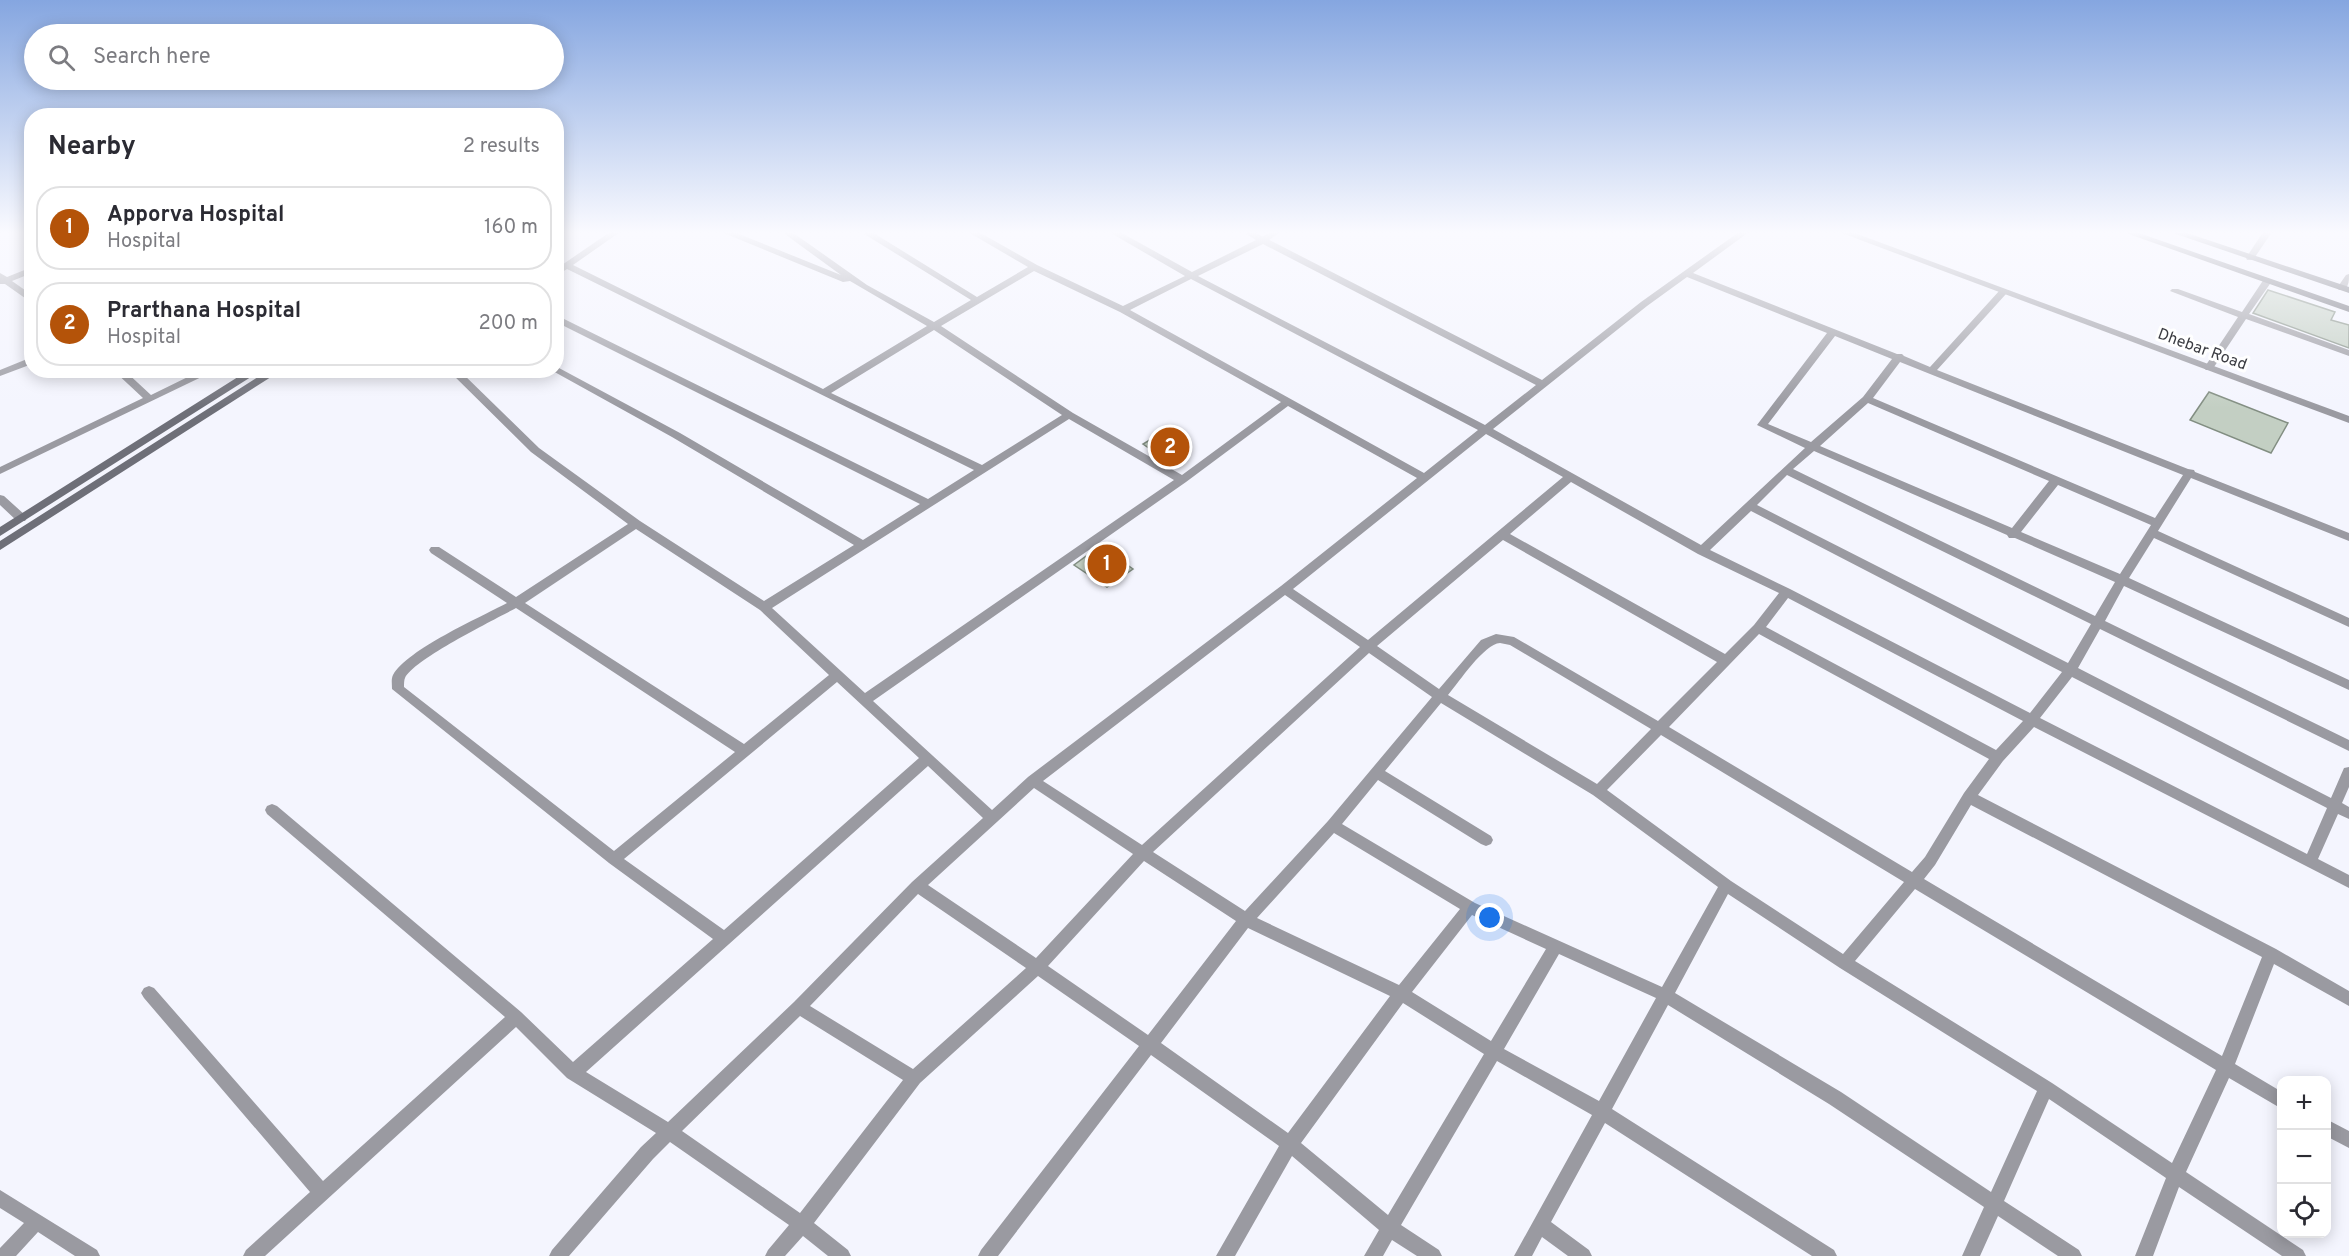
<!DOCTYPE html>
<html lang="en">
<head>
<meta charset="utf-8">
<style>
  body { margin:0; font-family:Overpass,sans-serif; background:#f2f2f3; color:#2b2b33 }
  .controls { position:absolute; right:18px; bottom:18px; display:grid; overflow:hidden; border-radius:12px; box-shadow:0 3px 15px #0003 }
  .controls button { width:54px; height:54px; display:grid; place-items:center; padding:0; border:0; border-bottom:2px solid #e1e1e2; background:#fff; color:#2b2b33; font:30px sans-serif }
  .you { position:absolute; left:1490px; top:918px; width:21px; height:21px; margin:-15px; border:4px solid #fff; border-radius:50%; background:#1a73e8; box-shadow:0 0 0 9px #1a73e833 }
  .badge { display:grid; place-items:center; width:39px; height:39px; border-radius:50%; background:#b45309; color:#fff; font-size:20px; font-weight:700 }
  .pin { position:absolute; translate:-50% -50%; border:3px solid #fff; box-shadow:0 2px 6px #0006 }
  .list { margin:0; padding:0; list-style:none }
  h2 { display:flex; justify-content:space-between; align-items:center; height:78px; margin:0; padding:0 24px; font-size:26px }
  h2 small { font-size:20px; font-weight:400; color:#7c7c81 }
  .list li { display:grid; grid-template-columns:39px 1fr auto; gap:18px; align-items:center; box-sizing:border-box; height:84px; margin:0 12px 12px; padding:0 12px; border:2px solid #e1e1e2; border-radius:24px }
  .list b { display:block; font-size:22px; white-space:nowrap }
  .list p { margin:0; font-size:20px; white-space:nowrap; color:#7c7c81 }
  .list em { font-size:20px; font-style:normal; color:#7c7c81 }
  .icon { flex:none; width:33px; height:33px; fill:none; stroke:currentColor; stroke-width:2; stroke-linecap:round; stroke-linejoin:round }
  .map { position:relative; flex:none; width:2349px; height:1256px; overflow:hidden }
  .search { position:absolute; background:#fff; box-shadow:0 3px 15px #0003; left:24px; top:24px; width:540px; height:66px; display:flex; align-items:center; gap:15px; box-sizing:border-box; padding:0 21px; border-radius:33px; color:#7c7c81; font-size:22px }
  .panel { position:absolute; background:#fff; box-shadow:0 3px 15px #0003; left:24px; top:108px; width:540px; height:270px; border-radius:24px }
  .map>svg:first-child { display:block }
  .building { fill:#c3cfc3; stroke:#828e82; stroke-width:1.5 }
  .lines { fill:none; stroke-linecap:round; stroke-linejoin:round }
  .service { fill:#9a9aa1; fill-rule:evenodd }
  .minor { fill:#9a9aa1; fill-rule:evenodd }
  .tertiary { fill:#9a9aa1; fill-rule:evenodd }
  .secondary { fill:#6e6f78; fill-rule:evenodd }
  .labels { text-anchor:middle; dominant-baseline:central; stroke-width:6; stroke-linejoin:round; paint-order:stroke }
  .far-street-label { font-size:16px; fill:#3b3c42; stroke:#fff }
</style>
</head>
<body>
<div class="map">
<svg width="2349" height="1256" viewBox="0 0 2349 1256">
  <rect width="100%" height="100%" fill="#f4f5fe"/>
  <!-- building -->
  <path class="building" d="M2268 290 2335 312 2331 320 2349 325V348L2253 313Z
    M2209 392 2288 423 2271 453 2190 420Z
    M1163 432 1188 449 1168 461 1143 444Z
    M1100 546 1133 569 1107 587 1074 565Z"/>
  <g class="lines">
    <!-- service -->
    <path class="service" d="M1270 232H1281L1266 242H1260V238Z"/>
    <!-- minor -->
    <path class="minor" d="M610 232H620L573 265 823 389 927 326 850 281 843 282 721 232H734L841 275 782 232H792L867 285 934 322 971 300 861 232H872L977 297 1028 267 968 232H979L1037 265 1123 306 1185 276 1109 232H1120L1192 272 1256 240 1243 232H1254L1542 380 1641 302 1739 232H1749L1693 273 1897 354H1902L1904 356 1930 367 2000 290H2006V294L1937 370 2188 469 2194 470 2195 472 2349 533V541L2191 478 2158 531 2349 618V627L2154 538 2129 578 2349 680V690L2124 586 2105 621 2349 740V751L2100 629 2078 668 2331 798 2344 768 2349 767V787L2342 803 2349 807V819L2338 814 2318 859 2349 875V888L2034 727 2003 761 1978 795 2276 949 2349 991V1006L2274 964 2235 1064 2282 1092V1109L2229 1078 2186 1172 2303 1250 2306 1256H2282L2179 1187 2153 1256H2135L2166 1178 2049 1099 2004 1201 2079 1250 2082 1256H2058L1998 1216 1980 1256H1962L1984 1207 1829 1104 1668 1005 1612 1109 1834 1250 1837 1256H1812L1605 1123 1551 1222 1589 1250 1592 1256H1568L1542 1237 1532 1256H1514L1592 1115 1497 1061 1401 1225 1439 1250 1442 1256H1417L1392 1240 1383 1256H1364L1379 1230 1292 1156 1235 1256H1216L1279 1146 1151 1055 998 1256H978L981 1250 1139 1046 1038 976 920 1083 814 1223 848 1250 851 1256H828L803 1236 785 1256H765L768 1250 789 1225 670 1142 653 1159 569 1256H549L552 1250 641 1147 656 1133 567 1078 516 1027 265 1256H243L246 1250 310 1192 144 998 141 993 144 988 149 986 154 988 323 1181 505 1017 267 814 265 810 267 806 272 804 277 806 521 1012 573 1062 713 939 609 863 392 689C392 684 391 679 393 675 408 649 479 618 507 603L431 553 429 550 431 547H439L516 597 628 524 531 452 448 370H459L539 448 640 521 764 601 854 545 672 437 551 370H556V367L559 368 680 433 863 540 920 504 556 322V315L928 499 974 470 567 269 556 276V269ZM1263 244 1536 385 1485 425 1198 276ZM1034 271 1120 312 1281 402 1182 475 1073 413 941 326ZM1687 277 1827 333 1757 425 1805 448 1701 545 1493 429 1647 306ZM1191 279 1478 430 1424 473 1130 310ZM934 330 1062 415 982 465 831 393ZM1835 336 1892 359 1863 397 1811 442 1768 424ZM1900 362 2183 475 2155 518 1873 398ZM1868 403 2049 481 2012 528 1820 446ZM1288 406 1417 478 1281 586 1028 777 992 810 873 701 1186 482ZM1069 419 1174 480 865 693 772 608ZM1486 434 1563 477 1368 640 1293 589ZM1814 451 2007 535 2009 538H2015L2115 582 2095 616 1793 469ZM1787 475 2091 624 2068 663 1757 505ZM1571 482 1698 554 1779 593 1754 625 1725 654 1510 534ZM2058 485 2151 525 2120 574 2021 532ZM1751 511 2062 672 2030 713 1790 589 1710 550ZM636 529 760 610 829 675 744 744 525 603ZM1503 540 1717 662 1658 721 1514 637 1496 634 1481 640 1439 689 1377 646ZM1285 595 1360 647 1142 845 1043 781ZM1788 598 2023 721 1996 750 1766 627ZM516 608 735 752 614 851 404 687C404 684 404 680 405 678 414 659 494 620 516 608ZM1759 634 1989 759 1964 793 1925 857 1912 872 1669 727ZM1500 643 1510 645 1651 729 1597 784 1448 695C1459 682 1484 644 1500 643ZM1369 653 1432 697 1328 821 1245 911 1153 852ZM2072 677 2327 808 2307 854 2040 718ZM837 682 919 758 724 930 624 859ZM1441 703 1593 795 1718 887 1662 987 1475 903 1342 824 1378 780 1481 844 1486 846 1491 844 1493 840 1491 836 1385 771ZM1661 735 1904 882 1843 954 1731 881 1607 790ZM928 766 983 818 912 882 794 1002 668 1122 586 1072ZM1034 788 1133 854 1036 958 928 885ZM1971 805 2262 957 2222 1056 1924 879 1935 865ZM1334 833 1460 909 1399 985 1257 918ZM1144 861 1236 921 1148 1035 1048 966ZM1915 889 2216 1070 2172 1163 2052 1083 1855 961ZM918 894 1026 968 913 1069 810 1006ZM1728 894 1840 968 2037 1091 1991 1192 1841 1092 1675 993ZM1472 915 1546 949 1491 1041 1412 992ZM1248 928 1390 996 1288 1133 1161 1043ZM1559 954 1656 998 1599 1101 1504 1049ZM1403 1003 1484 1054 1388 1215 1301 1143ZM800 1016 903 1080 800 1213 682 1131Z
      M2263 232H2272L2253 260H2247L2246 258Z
      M32 267V273L12 281 32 295V303L5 284H0V273L7 277Z
      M2349 274C2349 281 2349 284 2345 290H2339L2337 288 2346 275Z
      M2267 278 2272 281 2249 314 2349 350V356L2246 319 2212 370H2206L2204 368 2238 317 2170 291 2172 289H2178L2242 312 2264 279Z
      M32 357V364L0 376V370Z
      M113 370H124L151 395 202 370H216L0 474V467L143 398Z
      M0 495 4 496 25 515 27 518 25 521H17L0 505Z
      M2326 1119 2349 1131V1148L2326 1136Z
      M0 1190 97 1250 100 1256H75L38 1232 16 1256H0V1248L24 1223 0 1208Z"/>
    <!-- tertiary -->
    <path class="tertiary" d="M1839 232H1852L2349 416V423Z"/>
    <!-- secondary -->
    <path class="secondary" d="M2123 232H2136L2349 306V312Z
      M2170 232H2184L2349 287V293Z
      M249 370H262L0 536V527Z
      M269 370H282L0 550V541Z"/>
  </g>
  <!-- sky -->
  <linearGradient id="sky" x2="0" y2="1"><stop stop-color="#85a6e0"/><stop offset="0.57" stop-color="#fafaff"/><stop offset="1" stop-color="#fafaff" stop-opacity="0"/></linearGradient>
  <rect width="2349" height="408" fill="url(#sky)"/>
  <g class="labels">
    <!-- far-street labels -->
    <g class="far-street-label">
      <text transform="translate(2202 350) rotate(20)">Dhebar Road</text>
    </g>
  </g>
</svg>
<div class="controls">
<button>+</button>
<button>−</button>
<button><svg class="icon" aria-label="locate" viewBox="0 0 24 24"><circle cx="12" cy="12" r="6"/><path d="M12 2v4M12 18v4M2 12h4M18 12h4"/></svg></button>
</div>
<div class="you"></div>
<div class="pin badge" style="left:1107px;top:564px">1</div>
<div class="pin badge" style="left:1170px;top:447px">2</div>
<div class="search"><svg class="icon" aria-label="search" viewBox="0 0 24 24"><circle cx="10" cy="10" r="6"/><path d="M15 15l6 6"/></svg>Search here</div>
<section class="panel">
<h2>Nearby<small>2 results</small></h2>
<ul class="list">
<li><span class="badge">1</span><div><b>Apporva Hospital</b><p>Hospital</p></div><em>160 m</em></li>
<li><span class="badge">2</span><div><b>Prarthana Hospital</b><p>Hospital</p></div><em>200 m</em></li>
</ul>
</section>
</div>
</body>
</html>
